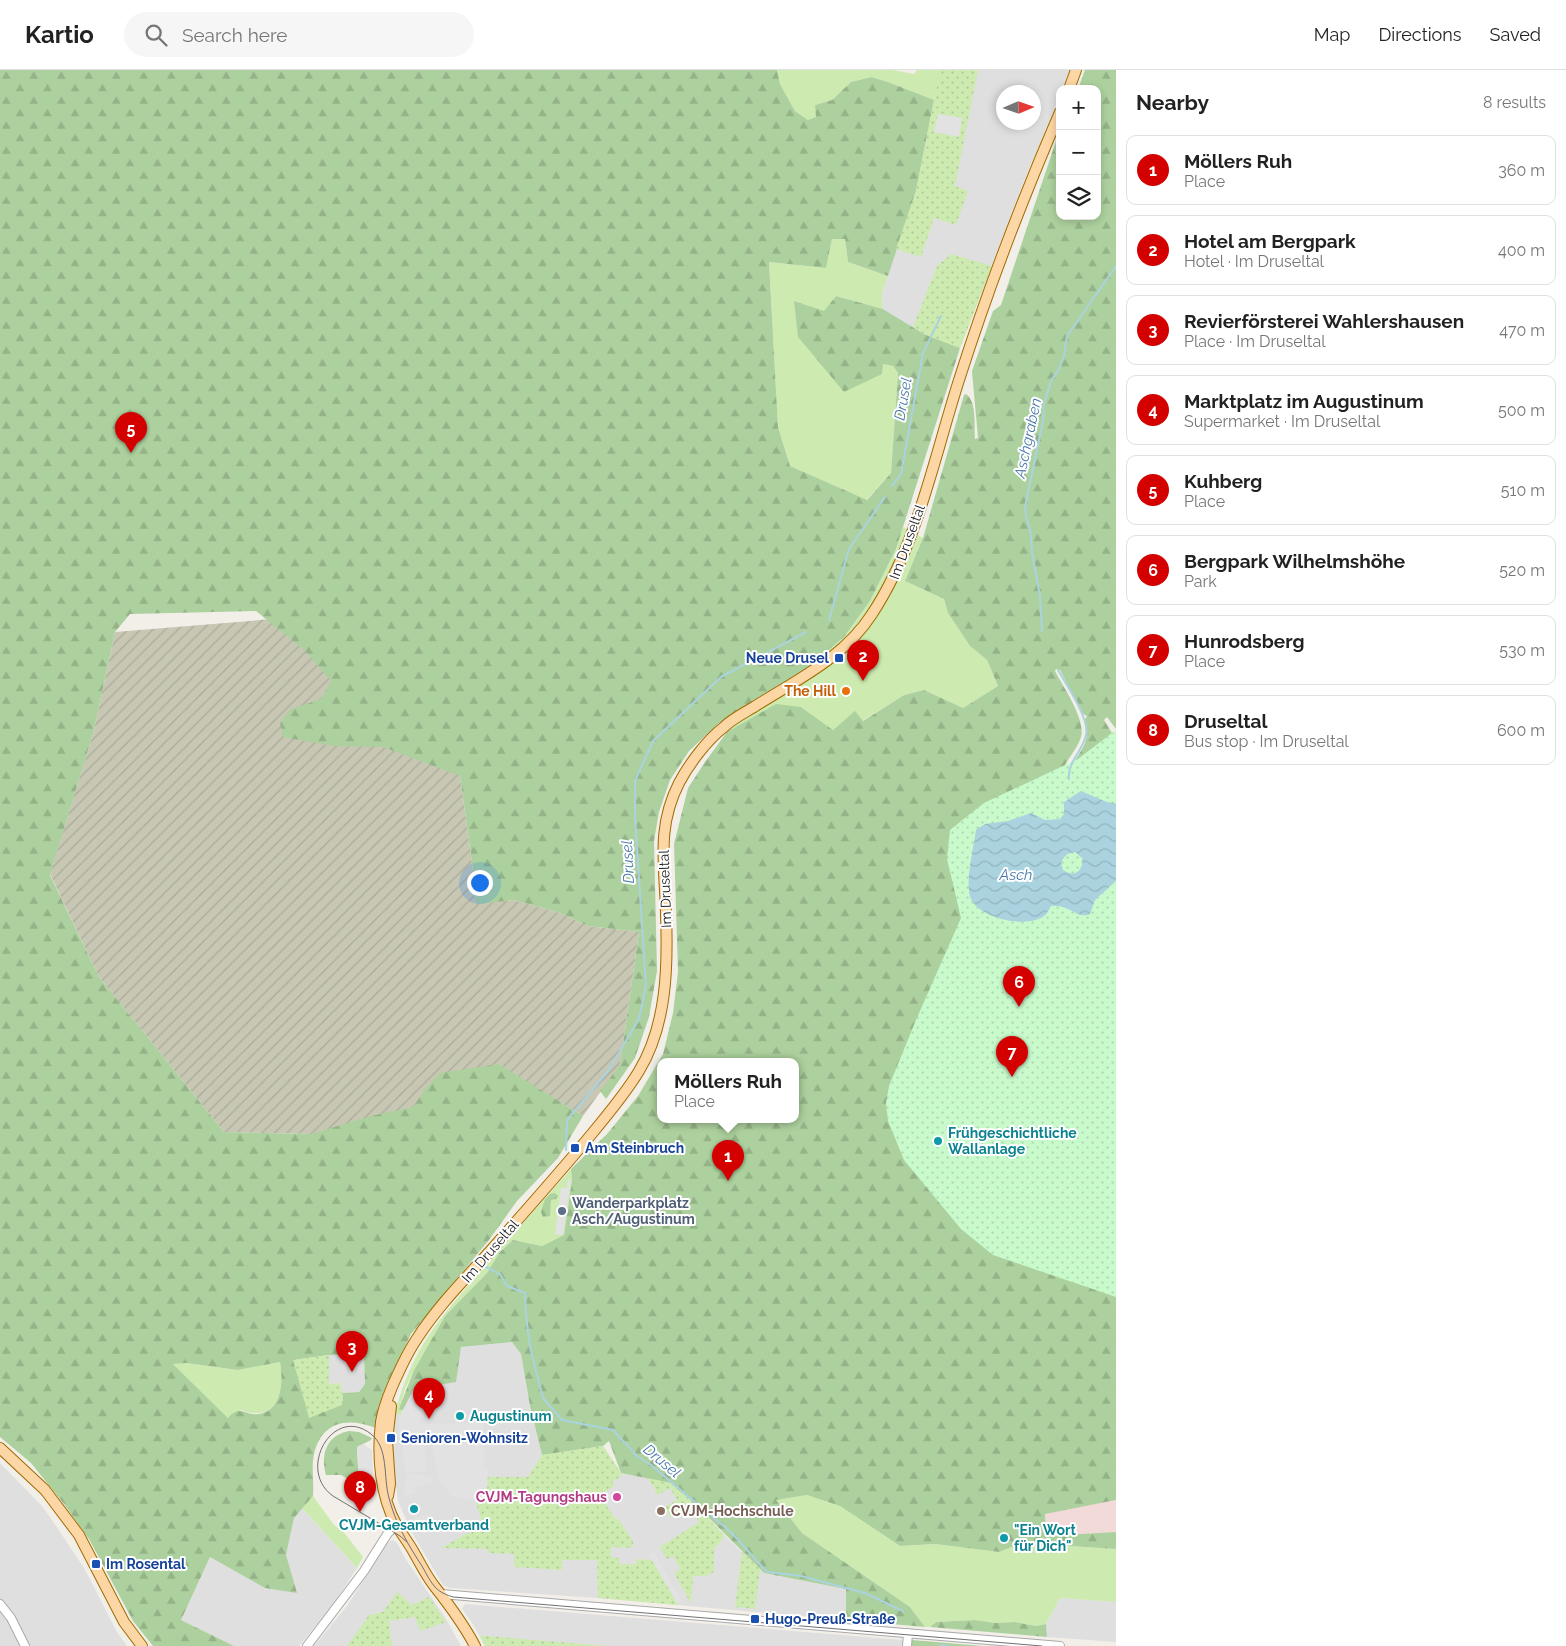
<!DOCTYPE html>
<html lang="en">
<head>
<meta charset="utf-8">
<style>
  body { margin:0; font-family:Raleway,sans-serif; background:#f6f6f6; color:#222 }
  .controls { position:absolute; right:15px; top:15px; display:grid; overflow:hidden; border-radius:10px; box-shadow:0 2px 8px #0003 }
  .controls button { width:45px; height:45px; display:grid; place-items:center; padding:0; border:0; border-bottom:1px solid #e0e0e0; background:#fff; color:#222; font:25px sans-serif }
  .compass { position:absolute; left:996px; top:15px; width:45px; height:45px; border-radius:50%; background:#fff; box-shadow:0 2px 8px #0003; rotate:88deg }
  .you { position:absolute; left:479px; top:812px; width:18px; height:18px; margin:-12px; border:4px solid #fff; border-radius:50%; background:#1a73e8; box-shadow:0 0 0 8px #1a73e833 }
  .badge { display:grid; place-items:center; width:32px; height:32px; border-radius:50%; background:#d40000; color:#fff; font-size:16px; font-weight:700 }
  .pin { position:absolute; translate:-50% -41px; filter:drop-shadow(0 1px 2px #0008) }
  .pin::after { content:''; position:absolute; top:26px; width:18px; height:15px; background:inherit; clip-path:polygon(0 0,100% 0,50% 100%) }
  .popup { position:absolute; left:657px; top:988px; width:142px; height:65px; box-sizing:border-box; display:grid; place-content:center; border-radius:10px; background:#fff; filter:drop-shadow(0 1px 4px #0005); font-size:16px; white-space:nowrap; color:#767676 }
  .popup b { font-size:19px; color:#222 }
  .popup::after { content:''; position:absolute; left:50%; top:100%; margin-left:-10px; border:10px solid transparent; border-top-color:#fff }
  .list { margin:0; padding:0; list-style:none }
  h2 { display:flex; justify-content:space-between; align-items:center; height:65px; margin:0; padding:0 20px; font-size:21px }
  h2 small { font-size:16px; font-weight:400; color:#767676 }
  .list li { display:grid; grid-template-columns:32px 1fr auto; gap:15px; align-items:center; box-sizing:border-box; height:70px; margin:0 10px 10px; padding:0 10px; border:1px solid #e0e0e0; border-radius:10px }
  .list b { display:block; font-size:19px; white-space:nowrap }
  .list p { margin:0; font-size:16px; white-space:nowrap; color:#767676 }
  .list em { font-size:16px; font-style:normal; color:#767676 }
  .icon { flex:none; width:28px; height:28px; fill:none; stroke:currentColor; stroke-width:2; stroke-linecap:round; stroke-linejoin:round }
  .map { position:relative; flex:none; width:1116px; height:1576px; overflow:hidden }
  header { display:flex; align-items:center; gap:30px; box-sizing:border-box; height:70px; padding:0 25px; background:#fff; border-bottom:1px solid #e0e0e0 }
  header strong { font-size:24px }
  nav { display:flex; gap:28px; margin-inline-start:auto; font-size:18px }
  .search { width:350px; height:45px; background:#f6f6f6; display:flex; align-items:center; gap:12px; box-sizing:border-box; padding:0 18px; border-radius:28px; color:#767676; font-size:19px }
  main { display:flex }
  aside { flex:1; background:#fff }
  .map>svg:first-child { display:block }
  .residential { fill:#e0dfdf; fill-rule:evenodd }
  .commercial { fill:#f2dad9 }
  .construction { fill:url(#construction-furrows) }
  .grass { fill:#cdebb0 }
  .forest { fill:url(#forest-firs); fill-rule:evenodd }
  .park { fill:url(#park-dots) }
  .garden { fill:url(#garden-dots) }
  .parking { fill:#e2e2e2 }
  .water { fill:url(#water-waves); fill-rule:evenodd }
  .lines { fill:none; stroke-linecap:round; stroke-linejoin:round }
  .stream { stroke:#aad3df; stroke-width:2 }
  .minor-casing { stroke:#a9a9a9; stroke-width:10 }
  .major-casing { stroke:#a06b00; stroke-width:12 }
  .minor { stroke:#fff; stroke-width:8 }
  .major { stroke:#fcd6a4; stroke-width:10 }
  .tram { stroke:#707070; stroke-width:1 }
  .transit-dot { fill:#1a4fb4; stroke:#fff; stroke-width:2 }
  .food-dot { fill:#e8710a; stroke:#fff; stroke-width:2 }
  .culture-dot { fill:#0f9aa8; stroke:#fff; stroke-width:2 }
  .service-dot { fill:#5c6f8a; stroke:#fff; stroke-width:2 }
  .hotel-dot { fill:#d1479c; stroke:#fff; stroke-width:2 }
  .education-dot { fill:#8d6e63; stroke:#fff; stroke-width:2 }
  .labels { text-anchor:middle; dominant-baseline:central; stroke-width:4; stroke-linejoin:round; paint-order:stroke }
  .street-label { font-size:14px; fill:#222; stroke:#fff }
  .transit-label { font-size:14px; font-weight:bold; fill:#164399; stroke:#fff; text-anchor:start }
  .food-label { font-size:14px; font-weight:bold; fill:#c56008; stroke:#fff; text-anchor:end }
  .culture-label { font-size:14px; font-weight:bold; fill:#0d838f; stroke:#fff; text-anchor:start }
  .service-label { font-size:14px; font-weight:bold; fill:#4e5e75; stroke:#fff; text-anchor:start }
  .hotel-label { font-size:14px; font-weight:bold; fill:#b23c85; stroke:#fff; text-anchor:end }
  .education-label { font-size:14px; font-weight:bold; fill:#785e54; stroke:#fff; text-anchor:start }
  .water-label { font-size:15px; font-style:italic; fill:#4a7aab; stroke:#fff }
</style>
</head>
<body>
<header>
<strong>Kartio</strong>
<div class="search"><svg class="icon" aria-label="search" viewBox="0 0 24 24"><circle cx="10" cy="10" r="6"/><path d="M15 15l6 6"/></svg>Search here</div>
<nav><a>Map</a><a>Directions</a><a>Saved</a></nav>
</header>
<main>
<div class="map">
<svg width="1116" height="1576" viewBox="0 0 1116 1576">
  <defs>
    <pattern id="construction-furrows" width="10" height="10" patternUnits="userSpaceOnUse" patternTransform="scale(1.25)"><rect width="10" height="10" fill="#c7c7b4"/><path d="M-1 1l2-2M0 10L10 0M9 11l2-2" fill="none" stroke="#abab9a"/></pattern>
    <pattern id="forest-firs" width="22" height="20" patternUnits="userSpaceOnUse" patternTransform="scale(1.25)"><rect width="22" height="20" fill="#add19e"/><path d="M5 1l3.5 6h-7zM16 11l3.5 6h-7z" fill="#95b388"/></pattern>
    <pattern id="park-dots" width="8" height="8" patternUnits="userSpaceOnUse" patternTransform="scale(1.25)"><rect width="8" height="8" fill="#c8facc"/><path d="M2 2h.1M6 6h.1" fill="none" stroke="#acd6af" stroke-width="1.8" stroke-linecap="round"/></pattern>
    <pattern id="garden-dots" width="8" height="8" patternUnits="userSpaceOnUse" patternTransform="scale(1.25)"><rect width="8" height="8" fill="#cdebb0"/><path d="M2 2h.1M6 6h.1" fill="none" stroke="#b0c997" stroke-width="1.8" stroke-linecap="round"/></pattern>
    <pattern id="water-waves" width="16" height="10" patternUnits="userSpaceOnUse" patternTransform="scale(1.25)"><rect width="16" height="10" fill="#aad3df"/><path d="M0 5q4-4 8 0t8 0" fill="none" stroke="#92b5bf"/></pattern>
  </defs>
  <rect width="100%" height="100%" fill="#f2efe9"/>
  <!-- residential -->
  <path class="residential" d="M940 0H1070L1062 19H1060V25L1024 111 960 278 924 264 883 239 882 223 916 121ZM1004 22H1034V52H1004Z
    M512 1272 521 1283 530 1336 542 1385 603 1376 621 1403 670 1413 764 1503 846 1519V1550L598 1528 450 1518 443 1515 411 1461 398 1431 393 1395 392 1364 395 1344H401L414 1319 455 1311 461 1277Z
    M329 1285H364L365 1314 359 1322 342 1323 339 1313 329 1314Z
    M0 1393 42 1436 54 1453 84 1498 117 1562 127 1576H0Z
    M302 1438 357 1498 332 1536 299 1576H234L181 1550 210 1487 265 1518 286 1485 294 1448Z
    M393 1470 397 1473 405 1488 446 1549 461 1576H314L347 1536 388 1472Z
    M1060 1528 1116 1532V1572L1047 1567 1046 1554Z
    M465 1534 903 1570 902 1576H485L473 1554 462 1539Z"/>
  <!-- commercial -->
  <path class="commercial" d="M1116 1430V1462L1046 1466 1045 1443Z"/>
  <!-- construction -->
  <path class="construction" d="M285 548 460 706 473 800 471 820 478 833 514 830 560 843 588 856 639 862 620 995 583 1046 499 995 473 1034 311 1064 224 1062 99 907 50 804 94 660 115 562Z"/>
  <!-- grass -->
  <path class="grass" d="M777 0H893L914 4 917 0H940L934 30 888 12 870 7 851 12 832 30 815 35 817 47 808 50 795 41 780 14Z
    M832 169H845L848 192 888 206 882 223 883 239 836 226 824 242 795 231 883 294 893 296 898 303 891 403 866 430 790 396 778 357 769 192 826 198Z
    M903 457 923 468 905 511 944 529 948 543 970 576 987 590 998 616 963 638 924 620 904 625 862 651 855 642 833 660 801 637 751 650 727 662 719 653 811 595 844 567 870 531 896 479Z
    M571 1099 572 1110 564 1165 542 1176 513 1170 499 1183 487 1203 445 1246 414 1300 405 1319 399 1340H403L401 1344H395C411 1276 446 1241 490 1191 517 1160 544 1129 571 1099Z
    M280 1292C285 1319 278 1354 241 1340L228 1348 172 1293H186L238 1300Z
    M807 1425 840 1436 900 1476 935 1474 999 1482 1022 1473 1116 1479V1532L1060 1528 1046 1554 1036 1556 1015 1552 995 1553 975 1550 936 1552 930 1557H925L910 1537 802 1463 775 1430Z
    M313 1426 334 1455 343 1461 363 1487 357 1498 302 1438Z"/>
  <!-- forest -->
  <path class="forest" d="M0 0H777L780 14 795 41 808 50 816 47 815 35 832 30 851 12 871 7 888 12 934 30 916 121 888 206 848 192 845 169H832L826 198 769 192 778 357 790 396 867 430 891 403 898 303 893 296 883 294 882 304 844 322 798 267 794 231 824 241 836 226 883 239 924 264 960 278 896 479 870 531 844 567 811 595 783 614 719 653 689 681 670 710 659 742 654 771 657 901 649 947 635 988 606 1029 600 1021 620 995 639 862 588 856 560 843 514 830 478 834 471 820 473 800 460 706 383 677 333 676 283 667 280 653 291 639 321 629 331 611 304 580 256 541 130 544 115 562 94 660 50 805 99 907 224 1062 311 1064 371 1046 413 1037 426 1018 440 1003 499 994 583 1046 558 1088 517 1131 489 1170 411 1264 386 1316 377 1346 376 1358C344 1345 317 1354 313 1391 312 1402 314 1414 313 1426L294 1448 286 1485 297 1523 265 1518 210 1487 181 1550 234 1576H153L133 1551 89 1469 64 1434 31 1393 0 1367ZM329 1285H364L365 1314 359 1322 342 1323 343 1331 294 1290ZM280 1292C283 1309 283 1340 259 1344 244 1346 241 1334 228 1348L173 1294 186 1293 238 1300Z
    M1085 0H1116V659L1107 647 1104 650 1115 668 1071 697C1082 678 1091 672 1085 649L1087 646 1083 644 1060 600 1056 599 1055 601C1063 617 1086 649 1081 667 1078 677 1070 686 1065 695L1116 811V1430L1045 1444 1046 1466 1116 1462V1479L1022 1473 999 1482 935 1474 900 1476 840 1436 807 1425 776 1430 802 1463 910 1537 925 1557 846 1550V1519L764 1503 695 1434 670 1413 621 1403 609 1371 603 1376 542 1385 530 1336 521 1284 512 1272 461 1277 456 1312 414 1319 403 1340H399L400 1336 414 1300 445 1246 487 1203 499 1183 513 1170 542 1176 564 1165 572 1110 571 1099 607 1064 638 1026 663 984 673 943 678 902 674 774 688 718 705 692 727 662 776 634 801 637 833 660 855 641 863 651 904 625 924 620 963 638 998 616 987 590 970 576 948 543 944 529 905 511 923 468 964 325 966 324C977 331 974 356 975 369L978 368 972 301 993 241 1001 235 1060 59V146H1097V19H1078ZM660 992H796V1050H660Z
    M555 1123 558 1126 556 1129 551 1130 550 1146 543 1147 541 1142 545 1129 550 1124Z
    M349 1361 359 1362 372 1368 371 1370 357 1377 359 1415 341 1405H326C320 1384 327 1365 349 1361Z
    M975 1550 995 1553 1015 1552 1036 1556 1046 1554 1047 1567 930 1557 936 1552Z
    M912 1570 983 1576H911Z"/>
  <!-- park -->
  <path class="park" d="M1116 660V1227L993 1185 961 1159 904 1090 888 1051 886 1033 889 1016 916 950 961 848 947 789 950 760 984 733 1078 689Z"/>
  <!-- garden -->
  <path class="garden" d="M940 0H978L955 116 968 121 956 155 934 148 921 187 896 179 916 121Z
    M951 184 992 196 960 278 924 264 913 257 937 196Z
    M329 1285V1314L340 1313 343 1327 342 1335 309 1348 293 1290Z
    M603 1376 621 1403 620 1407 612 1412 614 1416 600 1425 614 1447 619 1450 633 1471V1476L631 1478 611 1477V1487L619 1488V1494H636L637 1489 652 1490 678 1535 598 1528 597 1490H562V1500L514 1497V1484L488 1483V1479L441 1478 468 1463 484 1459 475 1429 483 1428 486 1422 487 1407H528L542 1385Z
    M647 1408 670 1413 695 1434 725 1466 714 1479V1502L706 1506H693L691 1534 674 1503 680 1499 673 1486 667 1489 660 1477 699 1452 690 1437 671 1448 664 1438 677 1430 670 1418 657 1425 654 1421 656 1420Z
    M742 1482 760 1499 755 1539 735 1537Z
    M397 1522 412 1535 429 1527 446 1552 420 1561 415 1547 389 1551 392 1576H347L369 1545 383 1542Z
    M480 1566H486L607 1576H485Z"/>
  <!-- parking -->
  <path class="parking" d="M938 44 962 48 959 67 934 62Z
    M568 1109 571 1110 563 1165 555 1164 561 1118H567Z
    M414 1319 419 1330 420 1354 484 1353V1399H488L487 1422 483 1428 467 1430 451 1426 439 1409 432 1377 435 1373 431 1368 421 1369 419 1374H425L426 1402H405L402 1366 399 1364V1351L403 1340Z
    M363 1374 372 1380 374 1422 359 1415 357 1377Z
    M407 1404 423 1405 426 1407 431 1405 434 1412 415 1418 416 1422 405 1426 404 1422Z
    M430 1444 435 1450 414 1457 409 1450Z
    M654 1482 681 1530 677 1533 649 1485Z"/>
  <!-- water -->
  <path class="water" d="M1081 721 1107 732 1116 734V811L1095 830 1090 844C1078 850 1068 833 1051 836 1049 840 1046 846 1041 848 1023 857 981 849 971 829 964 814 974 777 976 760L985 754 1008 751 1031 743 1045 750 1060 749 1064 744V732ZM1075 782 1082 788C1084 801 1074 808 1063 800L1061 793C1064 786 1067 783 1075 782Z"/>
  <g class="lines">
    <!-- stream -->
    <path class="stream" d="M892 416 901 404 923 283 941 246
      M829 550 849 479 885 427
      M1042 561 1040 526 1032 483 1031 464 1026 446 1025 437 1043 351 1044 334 1051 311 1059 299 1064 285 1067 266 1116 196
      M1058 600C1066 614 1090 649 1086 665 1083 681 1067 692 1069 709
      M566 1080 567 1050 608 1001 639 949 646 915 635 748V711L653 671 721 607 806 562
      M486 1197 500 1204 507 1216 525 1223 526 1245 530 1277 543 1328 562 1350 613 1360 637 1386 651 1395 732 1463 767 1502 801 1506 865 1523 903 1541
      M941 1575 949 1576"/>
    <!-- minor casing -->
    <g class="minor-casing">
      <path id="minor" d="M441 1524 1060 1576
        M0 1534 11 1548 25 1576
        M307 1576 364 1501 388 1463 397 1455
        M907 1576 908 1563"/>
    </g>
    <!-- major casing -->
    <g class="major-casing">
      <path id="major" d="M1069 19 1076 0
        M0 1378 45 1420 79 1465 124 1552 142 1576
        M388 1426 390 1414 387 1371 391 1336
        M475 1576C464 1555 450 1536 435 1517 426 1506 419 1491 412 1479 407 1471 402 1464 397 1456 380 1426 377 1385 381 1352 383 1340 387 1329 392 1317 399 1301 406 1285 416 1270 437 1237 465 1209 491 1180 522 1145 554 1109 585 1072 604 1049 624 1026 639 1001 667 955 668 896 666 844 665 796 656 758 679 713 689 694 707 670 724 657 732 649 744 643 754 637 796 610 844 588 872 544 917 476 934 388 959 310 988 219 1022 130 1060 42"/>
    </g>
    <!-- minor -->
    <use href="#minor" class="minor"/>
    <!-- major -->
    <use href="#major" class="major"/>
    <!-- tram -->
    <path class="tram" d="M407 1472 400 1466 333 1426C296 1400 333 1334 371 1364 389 1378 383 1407 389 1428 395 1452 408 1475 422 1496 426 1503 430 1512 436 1518 441 1523 447 1525 453 1527L1042 1576"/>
  </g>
  <!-- markers -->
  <g class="transit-dot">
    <rect x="834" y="583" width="10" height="10" rx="2.5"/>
    <rect x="570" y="1073" width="10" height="10" rx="2.5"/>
    <rect x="386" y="1363" width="10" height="10" rx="2.5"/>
    <rect x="91" y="1489" width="10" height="10" rx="2.5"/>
    <rect x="750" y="1544" width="10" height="10" rx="2.5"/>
  </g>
  <circle class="food-dot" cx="846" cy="621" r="5"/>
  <g class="culture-dot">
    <circle cx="938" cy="1071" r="5"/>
    <circle cx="460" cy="1346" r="5"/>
    <circle cx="414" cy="1439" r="5"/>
    <circle cx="1004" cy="1468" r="5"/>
  </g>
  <circle class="service-dot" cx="562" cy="1141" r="5"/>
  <circle class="hotel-dot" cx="617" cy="1427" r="5"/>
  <circle class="education-dot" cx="661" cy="1441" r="5"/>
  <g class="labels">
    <!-- street labels -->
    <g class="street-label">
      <text transform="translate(907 472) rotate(-70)">Im Druseltal</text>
      <text transform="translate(665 819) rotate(-92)">Im Druseltal</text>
      <text transform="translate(490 1181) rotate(-49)">Im Druseltal</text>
    </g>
    <!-- transit labels -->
    <g class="transit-label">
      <text x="829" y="588" text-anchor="end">Neue Drusel</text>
      <text x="585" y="1078">Am Steinbruch</text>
      <text x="401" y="1368">Senioren-Wohnsitz</text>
      <text x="106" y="1494">Im Rosental</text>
      <text x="765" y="1549">Hugo-Preuß-Straße</text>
    </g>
    <!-- food labels -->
    <g class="food-label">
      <text x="836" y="621">The Hill</text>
    </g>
    <!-- culture labels -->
    <g class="culture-label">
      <text x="948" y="1063">Frühgeschichtliche<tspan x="948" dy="16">Wallanlage</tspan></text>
      <text x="470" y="1346">Augustinum</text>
      <text x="414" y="1455" text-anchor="middle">CVJM-Gesamtverband</text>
      <text x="1014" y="1460">"Ein Wort<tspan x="1014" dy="16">für Dich"</tspan></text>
    </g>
    <!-- service labels -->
    <g class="service-label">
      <text x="572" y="1133">Wanderparkplatz<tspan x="572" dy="16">Asch/Augustinum</tspan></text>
    </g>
    <!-- hotel labels -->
    <g class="hotel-label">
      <text x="607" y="1427">CVJM-Tagungshaus</text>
    </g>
    <!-- education labels -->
    <g class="education-label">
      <text x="671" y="1441">CVJM-Hochschule</text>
    </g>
    <!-- water labels -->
    <g class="water-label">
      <text transform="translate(903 329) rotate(-80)">Drusel</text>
      <text transform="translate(1028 368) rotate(-78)">Aschgraben</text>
      <text transform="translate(628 792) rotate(-93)">Drusel</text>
      <text x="1016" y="805">Asch</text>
      <text transform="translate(662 1391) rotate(40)">Drusel</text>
    </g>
  </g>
</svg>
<div class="controls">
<button>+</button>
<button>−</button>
<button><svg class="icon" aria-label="layers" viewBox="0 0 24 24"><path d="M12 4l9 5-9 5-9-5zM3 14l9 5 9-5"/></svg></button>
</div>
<svg class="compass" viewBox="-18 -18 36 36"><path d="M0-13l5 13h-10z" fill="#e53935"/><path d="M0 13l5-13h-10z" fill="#767676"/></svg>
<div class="you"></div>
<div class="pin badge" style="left:728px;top:1111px">1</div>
<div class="popup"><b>Möllers Ruh</b>Place</div>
<div class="pin badge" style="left:863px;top:611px">2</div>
<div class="pin badge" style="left:352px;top:1302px">3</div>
<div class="pin badge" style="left:429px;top:1349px">4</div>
<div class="pin badge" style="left:131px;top:383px">5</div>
<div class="pin badge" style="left:1019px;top:937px">6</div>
<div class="pin badge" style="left:1012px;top:1007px">7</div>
<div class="pin badge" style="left:360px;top:1442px">8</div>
</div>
<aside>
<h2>Nearby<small>8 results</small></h2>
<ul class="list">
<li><span class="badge">1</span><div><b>Möllers Ruh</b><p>Place</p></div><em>360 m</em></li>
<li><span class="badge">2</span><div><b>Hotel am Bergpark</b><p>Hotel · Im Druseltal</p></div><em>400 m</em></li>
<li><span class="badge">3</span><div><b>Revierförsterei Wahlershausen</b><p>Place · Im Druseltal</p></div><em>470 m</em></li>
<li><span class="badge">4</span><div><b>Marktplatz im Augustinum</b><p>Supermarket · Im Druseltal</p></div><em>500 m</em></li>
<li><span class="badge">5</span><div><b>Kuhberg</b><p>Place</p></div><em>510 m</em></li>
<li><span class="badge">6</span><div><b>Bergpark Wilhelmshöhe</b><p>Park</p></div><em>520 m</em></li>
<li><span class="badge">7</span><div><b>Hunrodsberg</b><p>Place</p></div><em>530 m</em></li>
<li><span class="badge">8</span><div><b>Druseltal</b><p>Bus stop · Im Druseltal</p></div><em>600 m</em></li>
</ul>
</aside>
</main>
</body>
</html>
